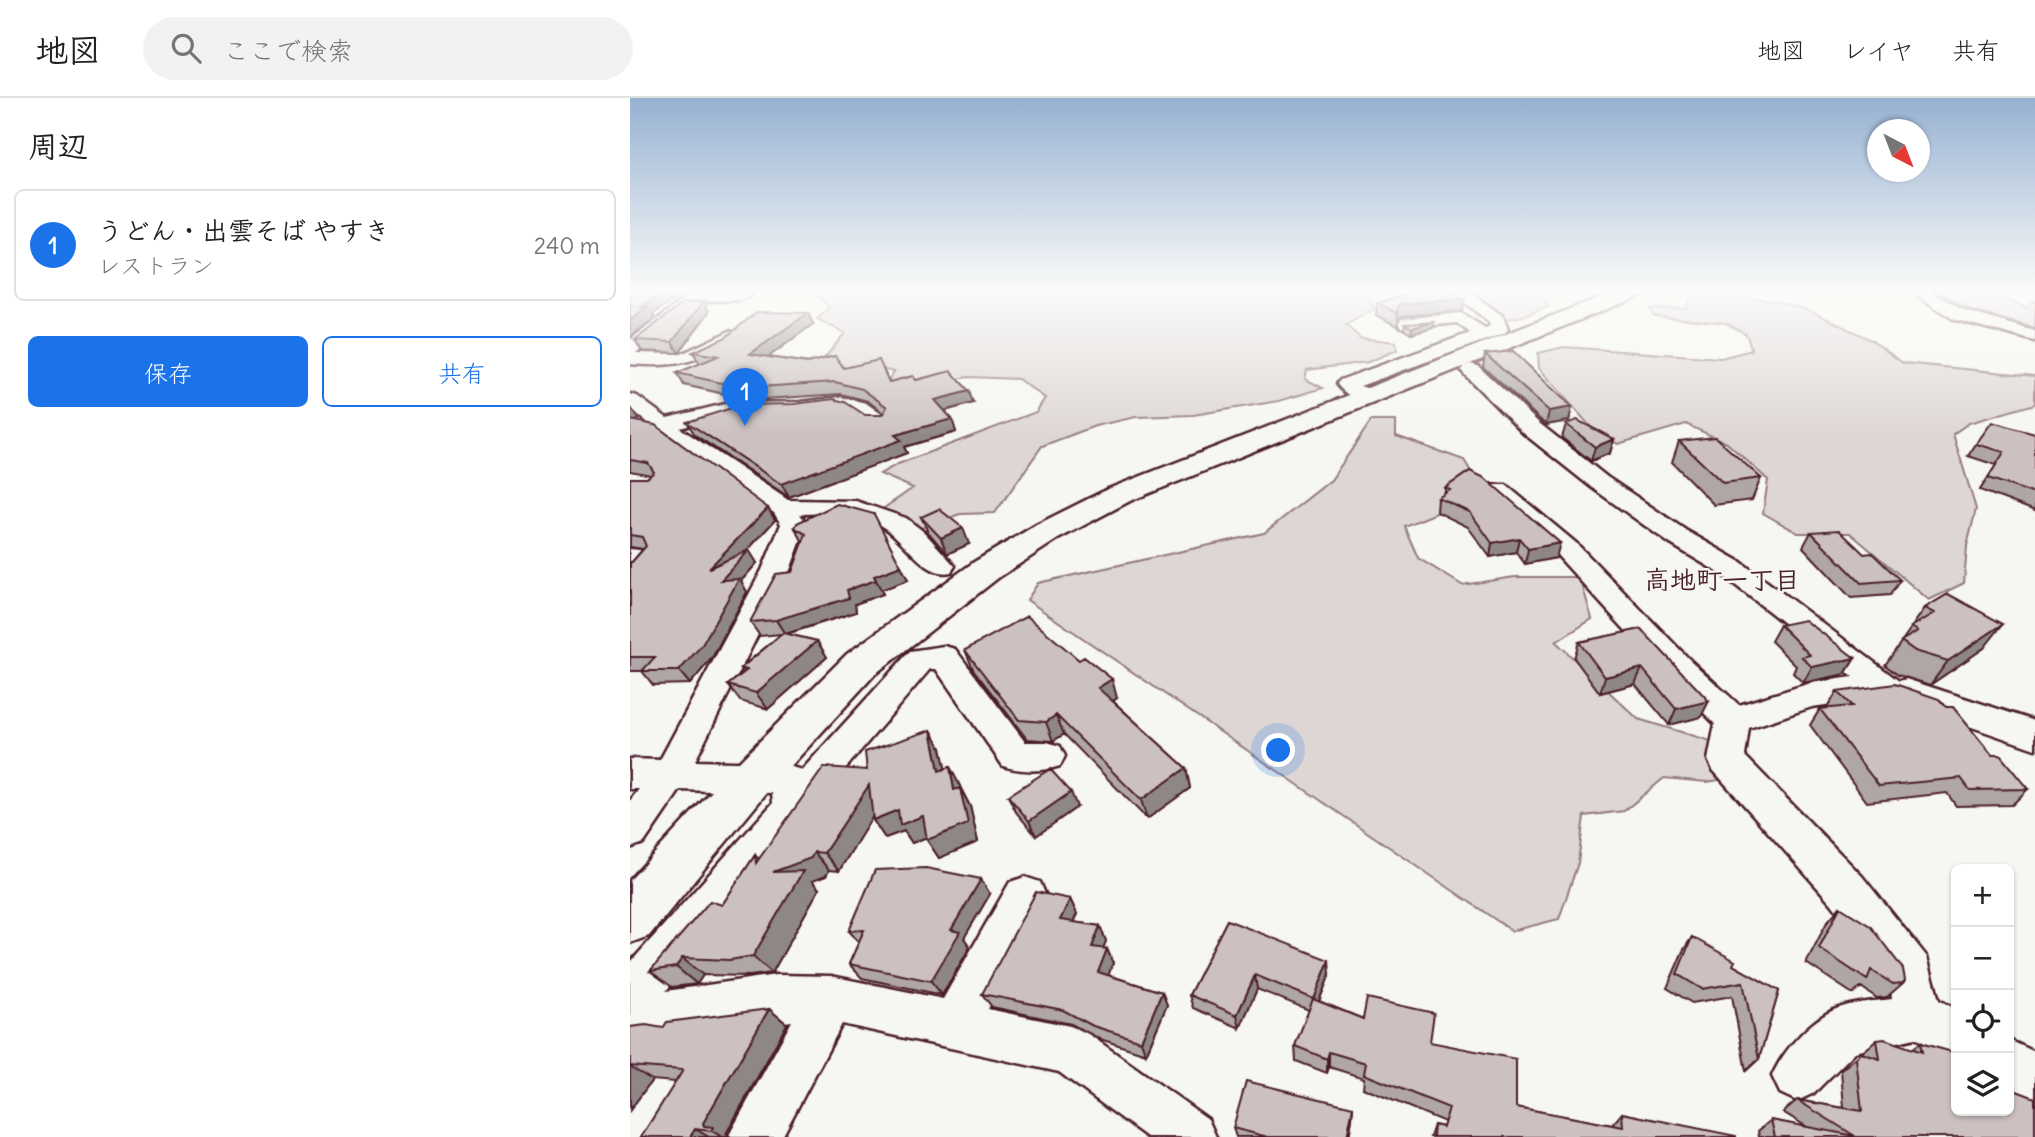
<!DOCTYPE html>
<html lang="ja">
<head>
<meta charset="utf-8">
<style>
  body { margin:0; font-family:Delius,"Klee One",sans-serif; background:#f2f2f2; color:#222 }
  .controls { position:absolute; right:21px; bottom:21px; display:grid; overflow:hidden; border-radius:10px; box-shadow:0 2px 5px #0004 }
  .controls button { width:63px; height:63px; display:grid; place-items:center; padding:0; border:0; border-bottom:2px solid #e0e0e0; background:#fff; color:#222; font:35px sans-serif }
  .compass { position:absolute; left:1237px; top:21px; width:63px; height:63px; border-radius:50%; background:#fff; box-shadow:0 2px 5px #0004; rotate:138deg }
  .you { position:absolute; left:649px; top:653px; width:24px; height:24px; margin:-18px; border:5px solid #fff; border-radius:50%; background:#1a73e8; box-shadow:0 0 0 10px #1a73e833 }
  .badge { display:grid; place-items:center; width:46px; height:46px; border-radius:50%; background:#1a73e8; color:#fff; font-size:23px; font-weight:700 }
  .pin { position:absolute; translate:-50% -58px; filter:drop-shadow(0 2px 4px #0008) }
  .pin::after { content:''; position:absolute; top:37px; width:24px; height:21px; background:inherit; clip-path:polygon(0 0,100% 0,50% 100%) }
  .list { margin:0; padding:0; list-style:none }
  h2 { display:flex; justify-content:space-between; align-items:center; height:91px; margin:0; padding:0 28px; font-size:30px }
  h2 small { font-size:23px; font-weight:400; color:#767676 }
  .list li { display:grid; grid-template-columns:46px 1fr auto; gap:21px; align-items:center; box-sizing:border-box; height:112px; margin:0 14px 14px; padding:0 14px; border:2px solid #e0e0e0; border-radius:10px }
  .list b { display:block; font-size:26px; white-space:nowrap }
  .list p { margin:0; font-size:23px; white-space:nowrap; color:#767676 }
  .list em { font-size:23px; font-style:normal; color:#767676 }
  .actions { display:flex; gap:14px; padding:21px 28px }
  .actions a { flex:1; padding:16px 0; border:2px solid #1a73e8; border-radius:10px; text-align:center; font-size:24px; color:#1a73e8 }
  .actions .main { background:#1a73e8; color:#fff }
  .icon { flex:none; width:38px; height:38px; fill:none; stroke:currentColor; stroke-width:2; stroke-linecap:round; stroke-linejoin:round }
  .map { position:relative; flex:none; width:1405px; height:1039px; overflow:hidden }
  header { display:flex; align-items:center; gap:42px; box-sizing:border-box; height:98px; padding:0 35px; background:#fff; border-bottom:2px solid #e0e0e0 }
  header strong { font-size:33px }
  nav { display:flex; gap:38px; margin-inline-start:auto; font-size:24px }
  .search { width:490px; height:63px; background:#f2f2f2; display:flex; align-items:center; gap:18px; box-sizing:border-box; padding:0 24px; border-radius:38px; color:#767676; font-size:26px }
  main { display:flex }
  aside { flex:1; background:#fff }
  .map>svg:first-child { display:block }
  .green { fill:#ddd6d5; stroke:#947a80; stroke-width:2 }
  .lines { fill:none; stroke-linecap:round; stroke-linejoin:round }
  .minor-casing { stroke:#4a1f2b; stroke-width:5 }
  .tertiary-casing { stroke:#4a1f2b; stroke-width:5 }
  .minor { fill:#f6f6f2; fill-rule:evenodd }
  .tertiary { fill:#f6f6f2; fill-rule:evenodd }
  .wall { fill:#afa6a5; stroke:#4a1f2b; stroke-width:2 }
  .shaded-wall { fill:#8f8786; stroke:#4a1f2b; stroke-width:2 }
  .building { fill:#ccc1c0; stroke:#4a1f2b; stroke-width:2 }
  .labels { text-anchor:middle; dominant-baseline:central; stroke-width:5; stroke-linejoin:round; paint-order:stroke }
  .neighbourhood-label { font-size:26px; font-weight:bold; fill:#4a1f2b; stroke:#f6f6f2 }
</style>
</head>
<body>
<header>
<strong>地図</strong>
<div class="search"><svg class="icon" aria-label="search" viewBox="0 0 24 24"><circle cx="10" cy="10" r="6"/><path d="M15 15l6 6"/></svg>ここで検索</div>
<nav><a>地図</a><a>レイヤ</a><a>共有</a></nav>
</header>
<main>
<aside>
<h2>周辺<small></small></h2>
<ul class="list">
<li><span class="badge">1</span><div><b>うどん・出雲そば やすき</b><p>レストラン</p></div><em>240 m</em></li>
</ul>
<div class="actions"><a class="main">保存</a><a>共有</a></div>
</aside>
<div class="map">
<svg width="1405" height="1039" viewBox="0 0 1405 1039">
  <rect width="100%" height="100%" fill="#f6f6f2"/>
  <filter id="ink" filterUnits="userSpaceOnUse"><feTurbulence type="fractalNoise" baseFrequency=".0143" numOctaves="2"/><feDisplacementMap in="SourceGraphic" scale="14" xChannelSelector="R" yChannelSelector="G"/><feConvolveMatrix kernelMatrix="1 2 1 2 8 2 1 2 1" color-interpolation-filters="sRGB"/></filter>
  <g filter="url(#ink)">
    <!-- green -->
    <path class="green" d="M184 192H732L739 198 744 211 716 227 730 240 766 244 767 252 738 264 677 272 675 281 693 290 649 303 563 317 506 319 465 328 412 348 365 415 330 416 277 435 241 419 283 390 250 376 268 366 406 314 415 300 388 281 338 279 282 290H262L258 282 264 274 237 268 184 273 215 235 187 221 199 210Z
      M818 192C849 192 898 182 919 208 869 230 860 223 818 192Z
      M1063 192H1104L1116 199 1147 203 1181 213 1241 242 1273 265 1405 278V306L1339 325 1323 336 1346 411 1337 448 1334 485 1299 502 1220 435H1168L1133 415 1138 382 1097 345 1056 326 988 346 966 335 909 270 908 255 934 249 1091 260 1122 252 1116 236 1096 225 1024 218 1020 211 1056 210Z
      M1304 192H1355L1396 210 1405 202V230L1341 212Z
      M741 323H766V338L834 362 843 377 815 393 807 415 774 428 788 460 832 487 885 479H950L962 521 926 544 1008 621 1101 649 1113 678 1077 684 1034 680 994 713 954 718 948 765 929 821 882 833 397 502 408 485 634 435 701 382Z"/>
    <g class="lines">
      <!-- minor casing -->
      <g class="minor-casing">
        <path id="minor" d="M78 192H113L121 197C110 207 85 200 70 204L6 255 51 256 100 233 109 238 106 242C71 264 42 270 0 266V242L58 198Z
          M819 192H837L873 218 878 231 875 235 730 288 749 294 752 298 749 302C733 306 716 299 707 286L710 282 840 235 827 225 777 230 771 229 768 225 771 221 831 215 855 230 860 228 859 224Z
          M1279 192H1299L1335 213 1405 233V243L1323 221Z
          M841 266 848 268 909 325 977 379 1057 433 1111 464 1269 583 1276 581 1405 623V651L1264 602 1262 597 1182 609 1119 630 1115 658 1232 778 1297 859 1309 902 1326 911V961L1285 940 1225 954 1184 995 1167 1003 1150 995 1142 978C1153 952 1184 917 1212 909 1228 904 1246 903 1262 901L1260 884 1202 806 1083 672 1078 662 1085 626 1037 578 927 457 855 392 858 387H876L946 445 1060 562 1109 607 1181 585 1223 579 1091 476 1039 445 961 389 893 335 834 276 831 272 834 268Z
          M0 296 7 298 37 320 99 305 170 304 210 299 236 305 260 322 257 327H241L228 320 222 314 210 311 170 316 99 317 50 330 158 402 226 403 276 420 294 434 325 468 321 474C294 481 273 437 247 425 223 414 195 415 170 416L177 426 160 472 65 663 147 665 172 672 280 553 314 548 325 551 395 644H417L430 648 435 658 430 668C411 674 392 674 373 668L306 571H300L180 712 36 893 146 877 201 878 313 901 380 784 395 779 410 784 416 798 358 911 440 928 457 935 578 1021 586 1039H517L429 974 212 926 152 1039H98L162 923 0 944V865L143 705 142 695 50 692 14 745 0 750V703L9 691H0V661L30 662 132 472 151 426 144 415 0 312Z
          M0 451 19 453 23 459 10 475 0 478Z
          M1379 942 1405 954V1006L1379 993Z"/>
      </g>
      <!-- tertiary casing -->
      <g class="tertiary-casing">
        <path id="tertiary" d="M989 192H1017L1014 196 500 403 428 441 368 480 245 576 138 693 19 838 0 845V782L106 667 217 556 344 464 406 427 478 391Z"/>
      </g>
      <!-- minor -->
      <use href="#minor" class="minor"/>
      <!-- tertiary -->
      <use href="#tertiary" class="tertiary"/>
    </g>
    <!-- wall -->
    <path class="wall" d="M74 203 79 214 49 255 12 253 5 242Z
      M747 205 832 213 771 218 768 222 767 228 746 217Z
      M178 215 183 226 138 259 214 270 259 284 286 282 343 305 315 313 322 321 326 334 274 349 277 355 159 399 65 337 57 324 252 317 253 315 238 303 211 296 121 302 54 287 47 275 70 266 63 254Z
      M775 226 803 230 781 236 774 232Z
      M855 256 942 309 939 323 916 327 853 269Z
      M0 309 9 321 6 323 145 422 117 453 127 465 111 483 117 494 82 560 60 586 23 587 12 573H13H0V464H2L13 451 0 449V380H17L21 377 0 373Z
      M936 326 984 341 980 355 961 363 932 340Z
      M1405 336V413L1350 392 1366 367 1338 358 1346 346Z
      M1049 343 1131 380 1122 402 1084 407 1042 364Z
      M840 373 926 460 895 466 886 454 860 459 838 429 807 414 808 400 815 396V390Z
      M291 419 339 446 317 456 298 434Z
      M165 430 271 468 278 482 251 492 253 496 225 506 226 514 157 536 187 543 197 559 138 611 110 603 98 587 114 574 111 570 151 536 130 538 120 524 162 474 173 444Z
      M1181 434 1234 456 1270 482 1260 497 1221 500 1173 449Z
      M1318 496 1354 550 1300 587 1268 577 1255 567 1295 510Z
      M1150 527 1225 560 1215 576 1173 585 1163 575 1166 568 1141 543Z
      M1011 531 1071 619 1039 627 1005 586 970 595 944 560 949 544Z
      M335 552 449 562 487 600 483 603 556 670 560 690 517 721 434 636 423 643 397 641 343 571Z
      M1207 594 1316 609 1362 657 1398 691 1382 707 1326 708 1317 695 1237 704 1180 627 1190 611 1197 610Z
      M301 632 311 650 315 671 320 669 340 708 348 744 309 760 297 742V739L282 745 274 733 255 740 243 722 242 719 209 773 199 772 196 778 182 783 189 791 142 875 120 878 73 877 67 886 42 889 20 873 92 807 125 757 129 761 237 672Z
      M378 698 447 709 406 738 386 714Z
      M360 796 334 840 340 849 312 897 232 880 219 866 229 844 219 833Z
      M440 801 447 816 443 824 470 828 476 843 473 850 477 851 483 865 478 877 532 894 537 907 516 956 470 941 441 926 362 909 352 896Z
      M1210 809 1273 885 1257 899 1247 900 1231 889 1223 896 1176 865 1197 824Z
      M597 822 700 876 689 903 733 921 800 944 886 1009 982 1027 992 1015 1106 1039H800L804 1027 813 1029 815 1024 733 990 734 980 699 969 697 975 666 963 665 948 679 912 627 891 610 930 563 910 559 897Z
      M1062 839 1103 867 1149 893 1129 961 1116 973 1102 898 1062 905 1037 890 1053 853Z
      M139 911 157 926 96 1036 101 1039H11L46 984 22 982 0 1012V929L33 930Z
      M1247 942 1282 951 1290 945 1326 1013 1405 1039H1129L1128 1033 1141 1022 1177 1029 1153 1014 1167 1002 1214 1010 1211 972Z
      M723 1009 722 1021 719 1039H606L603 1030Z"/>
    <!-- shaded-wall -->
    <path class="shaded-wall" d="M37 192H50L53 196 23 216 25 220 0 239V222L10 210Z
      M834 201 832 213 771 218 768 222 767 211 771 206Z
      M74 203 79 214 49 255 42 244Z
      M178 215 183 226 126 268 120 256Z
      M804 224 803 230 781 236 782 230Z
      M339 293 343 305 310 314 305 302Z
      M942 309 939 323 916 327 919 313Z
      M1 310 9 321 0 327V311Z
      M322 321 326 334 274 349 277 355 159 399 151 386 265 337Z
      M984 341 980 355 961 363 965 349Z
      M138 410 145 422 88 484 79 470Z
      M333 430 339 446 317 456 311 440Z
      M889 440 886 454 860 459 862 445Z
      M930 445 926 460 895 466 898 451Z
      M119 452 127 465 111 483 117 494 82 560 60 586 49 573 91 482Z
      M271 468 278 482 251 492 244 478Z
      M246 482 253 496 225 506 226 514 155 536 146 522 217 492Z
      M1373 526 1354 550 1300 587 1318 563Z
      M187 543 197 559 138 611 126 595Z
      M1225 560 1215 576 1173 585 1182 569Z
      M1012 570 1005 586 970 595 975 579Z
      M482 581 487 600 474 609 468 590Z
      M1079 603 1071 619 1039 627 1046 611Z
      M426 617 434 636 423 643 416 624Z
      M301 632 311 650 320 692 309 673Z
      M320 669 330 688 334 711 324 692Z
      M556 670 560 690 517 721 511 702Z
      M239 687 251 705 209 773 194 755Z
      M330 690 340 708 348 744 309 760 297 742Z
      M441 694 447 709 406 738 399 723Z
      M268 712 293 718 304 736 282 745 274 733 255 740 243 722Z
      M184 754 199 772 196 778 182 783 189 791 142 875 123 858 143 774Z
      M351 781 360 796 334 840 340 849 312 897 301 883 321 832Z
      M440 801 447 816 437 837 430 822Z
      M470 828 476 843 468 863 462 849Z
      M477 851 483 865 474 888 468 874Z
      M52 860 73 877 67 886 46 869Z
      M699 862 700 876 684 915V901Z
      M625 877 627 891 610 930 607 917Z
      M532 894 537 907 516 956 511 943Z
      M139 911 157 926 96 1036 101 1039H92L74 1028 73 1025Z
      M699 954V969L697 975V961Z
      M0 969 22 982 0 1012Z
      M723 1009 722 1021 719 1039H717Z
      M65 1031 79 1039H60Z"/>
    <!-- building -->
    <path class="building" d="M0 192H37L10 210 19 209 0 222Z
      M787 192H816L834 201 771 206 767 211 768 216 747 205Z
      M74 203 42 244 5 242 53 205Z
      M127 214 178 215 120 256 177 265 205 258 214 270 249 262 259 284 283 278 286 282 321 273 339 293 305 302 322 321 265 337 271 342 151 386 57 324 111 307 164 306 204 301 215 304 235 317H252L257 309 232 291 205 284 114 290 47 275 88 258 63 254 96 239Z
      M804 224 782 230 775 226Z
      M883 253 942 309 919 313 855 256Z
      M0 322 25 327 138 410 79 470 119 452 91 482 109 481 72 547 49 573H12L25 559H0V464H2L16 448 12 439 0 437V380H17L24 374 18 365 0 362Z
      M947 322 984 341 965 349 936 326Z
      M1362 324 1405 336V396L1358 380 1374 354 1346 346Z
      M1085 339 1131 380 1093 385 1049 343Z
      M840 373 855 380 930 445 898 451 889 440 862 445 840 414 808 400 820 392 815 390Z
      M207 406 244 416 271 468 244 478 246 482 217 492 219 500 146 522 120 524 146 476 162 474 176 436 165 430 167 425Z
      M309 411 333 430 311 440 291 419Z
      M1209 432 1234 456 1242 455 1270 482 1231 485 1181 434Z
      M1318 496 1373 526 1318 563 1285 553 1271 543 1288 533 1281 529 1305 515 1295 510Z
      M397 518 449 562 454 559 482 581 468 590 556 670 511 702 426 617 416 624 389 622 335 552Z
      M1175 522 1225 560 1182 569 1172 559 1180 557 1150 527Z
      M1011 531 1079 603 1046 611 1012 570 975 579 949 544Z
      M153 535 187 543 126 595 98 587 117 572 111 570Z
      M1265 586 1309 601 1316 609H1323L1362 657H1370L1398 691 1340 692 1331 680 1249 688 1190 611 1222 608 1207 594Z
      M301 632 309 673 320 669 324 692 330 690 338 726 297 742 293 718 270 727 268 712 243 722 239 687 194 755 184 754 181 760 143 774 173 773 123 858 100 862 52 860 46 869 20 873 80 803 92 807 125 757 126 765 194 669 237 672 235 654Z
      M420 671 441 694 399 723 378 698Z
      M296 770 351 781 321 832 330 834 301 883 219 866 234 832 219 833 245 772Z
      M406 794 440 801 430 822 470 828 462 849 477 851 468 874 532 894 511 943 463 928 433 912 352 896Z
      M1210 809 1240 828 1273 871 1275 882 1273 885 1263 886 1241 872 1237 882 1189 850Z
      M597 822 699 862 684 901 625 877 607 917 559 897Z
      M1062 839 1105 863 1103 867 1149 893 1129 961 1113 884 1072 891 1047 876Z
      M737 900 804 915 800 944 886 961V1009L993 1029 992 1015 1106 1038V1039H803L804 1027 813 1029 819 1010 734 976 736 965 699 954 697 961 665 948 683 901 733 921Z
      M139 911 73 1025 74 1028 83 1029 81 1033 65 1031 60 1039H11L53 972 0 968V929L16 927 33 930 37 924Z
      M1254 941 1292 954 1290 945 1326 955V1013H1379V990L1405 1000V1039H1145L1141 1022 1225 1038 1167 1002 1232 1013 1226 960 1231 955 1250 961 1247 942Z
      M616 983 723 1009 717 1039H638L603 1030Z"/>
  </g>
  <!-- sky -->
  <linearGradient id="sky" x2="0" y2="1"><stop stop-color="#96b1d1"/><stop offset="0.57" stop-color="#fbfbf9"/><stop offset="1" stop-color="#fbfbf9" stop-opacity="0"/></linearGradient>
  <rect width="1405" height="338" fill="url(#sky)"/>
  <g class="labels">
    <!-- neighbourhood labels -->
    <g class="neighbourhood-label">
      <text x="1092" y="481">高地町一丁目</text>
    </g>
  </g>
</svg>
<div class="controls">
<button>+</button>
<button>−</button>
<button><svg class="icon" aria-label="locate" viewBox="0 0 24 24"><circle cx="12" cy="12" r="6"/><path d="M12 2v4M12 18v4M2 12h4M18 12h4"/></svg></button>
<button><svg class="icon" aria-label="layers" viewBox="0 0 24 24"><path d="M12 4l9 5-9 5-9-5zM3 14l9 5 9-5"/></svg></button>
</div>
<svg class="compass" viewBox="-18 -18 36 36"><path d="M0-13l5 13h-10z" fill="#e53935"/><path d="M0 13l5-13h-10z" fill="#767676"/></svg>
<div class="you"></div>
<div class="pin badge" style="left:115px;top:328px">1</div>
</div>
</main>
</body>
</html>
